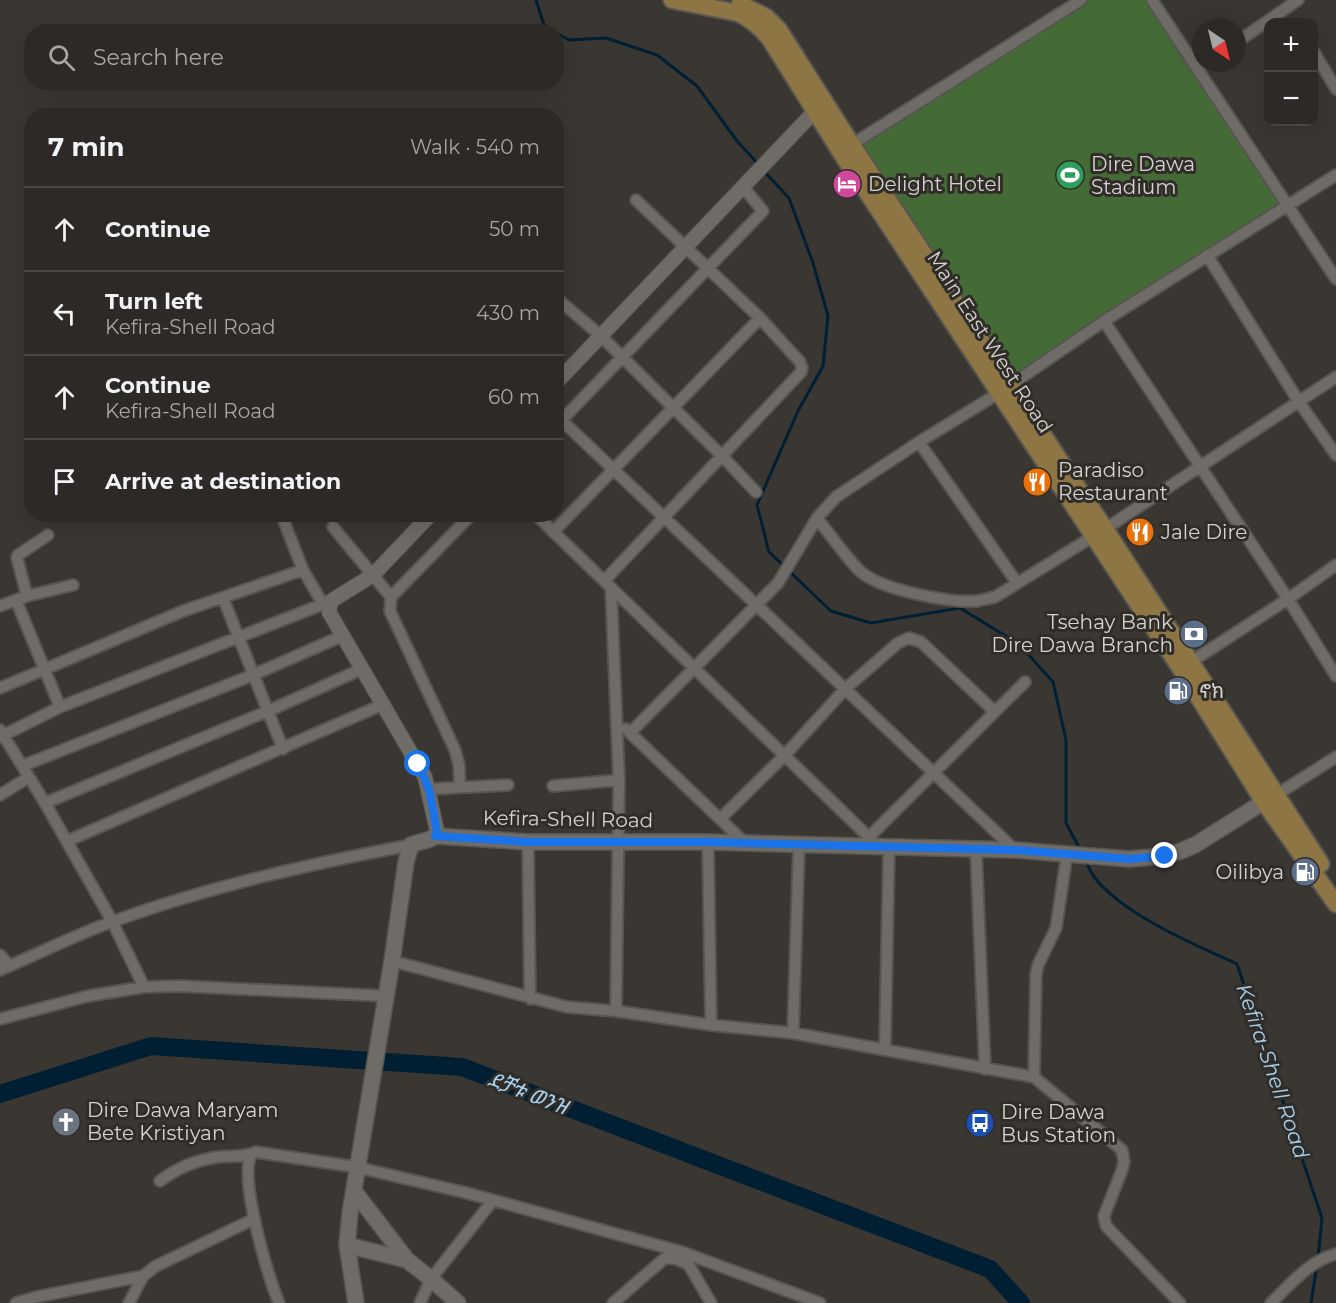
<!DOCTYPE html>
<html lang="en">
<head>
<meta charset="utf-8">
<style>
  body { margin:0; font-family:Montserrat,"Noto Sans Ethiopic",sans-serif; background:#34312e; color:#f1f3f6 }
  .controls { position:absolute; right:18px; top:18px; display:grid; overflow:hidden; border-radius:12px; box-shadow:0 6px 24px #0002 }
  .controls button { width:54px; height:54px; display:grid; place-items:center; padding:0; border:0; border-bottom:2px solid #484543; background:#2c2926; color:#f1f3f6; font:30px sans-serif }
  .compass { position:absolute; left:1192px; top:18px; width:54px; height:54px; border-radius:50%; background:#2c2926; box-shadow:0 6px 24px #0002; rotate:145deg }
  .stop { position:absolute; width:18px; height:18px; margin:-14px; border:4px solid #1a73e8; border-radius:50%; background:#fff }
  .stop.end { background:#1a73e8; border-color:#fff; box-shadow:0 2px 6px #0008 }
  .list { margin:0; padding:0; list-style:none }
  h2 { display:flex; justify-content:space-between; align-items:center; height:78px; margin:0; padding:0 24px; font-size:26px }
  h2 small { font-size:20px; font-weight:400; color:#a6a6a7 }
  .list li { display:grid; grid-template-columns:39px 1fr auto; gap:18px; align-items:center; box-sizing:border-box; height:84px; padding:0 24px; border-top:2px solid #484543 }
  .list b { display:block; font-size:22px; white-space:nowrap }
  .list p { margin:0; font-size:20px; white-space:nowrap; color:#a6a6a7 }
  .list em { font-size:20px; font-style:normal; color:#a6a6a7 }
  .icon { flex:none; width:33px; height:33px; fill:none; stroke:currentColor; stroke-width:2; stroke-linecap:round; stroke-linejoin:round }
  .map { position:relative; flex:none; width:1336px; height:1303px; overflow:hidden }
  .search { position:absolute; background:#2c2926; box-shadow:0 6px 24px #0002; left:24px; top:24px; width:540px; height:66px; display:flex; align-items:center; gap:15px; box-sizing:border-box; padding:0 21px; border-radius:24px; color:#a6a6a7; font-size:22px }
  .panel { position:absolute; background:#2c2926; box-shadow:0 6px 24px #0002; left:24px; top:108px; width:540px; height:414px; border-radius:24px }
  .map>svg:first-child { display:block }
  .green { fill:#446a36 }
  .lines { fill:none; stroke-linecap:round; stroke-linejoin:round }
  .stream { stroke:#011f33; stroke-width:3 }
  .river { stroke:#011f33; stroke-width:18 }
  .minor-casing { stroke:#575551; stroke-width:14 }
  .tertiary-casing { stroke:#575551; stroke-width:16 }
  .secondary-casing { stroke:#575551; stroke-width:18 }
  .primary-casing { stroke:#575551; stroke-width:20 }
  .minor { stroke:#6f6c67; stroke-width:10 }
  .tertiary { stroke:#6f6c67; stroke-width:14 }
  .secondary { stroke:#6f6c67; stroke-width:15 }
  .primary { stroke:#8d7544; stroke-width:16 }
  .route { stroke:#1a73e8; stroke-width:8 }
  .labels { text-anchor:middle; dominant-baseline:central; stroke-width:6; stroke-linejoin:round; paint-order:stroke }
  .poi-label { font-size:20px; fill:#d5d3d0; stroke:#302d29; text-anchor:start }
  .street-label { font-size:20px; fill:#d5d3d0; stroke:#302d29 }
  .water-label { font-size:21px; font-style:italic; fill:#a7d2f2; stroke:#302d29 }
</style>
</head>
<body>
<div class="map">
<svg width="1336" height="1303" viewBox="0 0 1336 1303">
  <rect width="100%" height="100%" fill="#3a3733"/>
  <!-- green -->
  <path class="green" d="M1081 0H1152L1288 205 1010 385 852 145Z"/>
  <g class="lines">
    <!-- stream -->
    <path class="stream" d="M536 0 544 25 555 32
      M556 33 569 40 606 38 657 55 697 86 737 141 759 165
      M763 170 789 198 813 263 828 316 823 366 798 411 757 505 769 552 831 611 871 623 960 608 1019 644 1053 682 1066 740V823L1081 851
      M1086 862C1089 867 1091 874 1095 878 1124 915 1195 945 1237 964L1322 1218 1318 1258
      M1311 1303 1317 1265"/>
    <!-- river -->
    <path class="river" d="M0 1094 151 1046 462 1067 990 1269 1021 1303"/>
    <!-- minor casing -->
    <g class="minor-casing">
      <path id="minor" d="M1152 0 1336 279
        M1237 42 1298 0
        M1314 52 1336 89
        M848 147 1081 0
        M1207 255 1299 402 1336 455
        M560 301 601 336 722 456 756 492
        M1104 321 1288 599 1336 676
        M556 415 1015 850
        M556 426 763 211 743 187
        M919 442 1017 583
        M281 514 303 570 323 604
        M535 514 878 846
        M817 518C829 533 848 560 861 572 882 590 949 603 977 601 983 600 989 598 995 597L1105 529 1336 377
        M333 527 391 597
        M553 532 760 318
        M604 581 801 372 802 368 800 362 760 318 636 200
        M611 588 619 780 616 1011
        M27 596 17 558 18 555 48 535
        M223 598 283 749
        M16 600 60 707
        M0 606 27 596 73 585
        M1186 665 1288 599 1336 565
        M0 688 183 611 303 570
        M626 729 744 842
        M0 730 45 803 112 921 144 987
        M630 733 778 583 817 518 836 497 919 442 999 393 1104 321 1336 175
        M0 737 60 707 331 601
        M22 766 253 675 342 636
        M553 786 619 780
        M460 787 459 765 455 750 390 611 391 597 472 514
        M429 789 508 785
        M0 795 29 777
        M1276 795 1336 757
        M45 803 268 711 362 669
        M720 819 785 755 845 689 898 643 909 638 921 642 994 711
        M869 837 1025 682
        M67 841 384 704
        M528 842 530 999
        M708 842 711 1025
        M976 849 985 1069
        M0 955 10 966
        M392 961 567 1007 616 1011 711 1025 793 1033 1034 1077 1122 1150 1124 1162 1122 1170 1104 1216 1106 1226 1180 1303
        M0 970C38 954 75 935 114 921 211 886 310 864 411 845
        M0 1019 88 996 144 987 180 986 386 996
        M793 1033 799 844
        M885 1048 889 846
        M1034 1077 1036 974 1038 965 1056 928 1067 854
        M251 1155C239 1179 268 1276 279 1303
        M160 1181C177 1168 196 1160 218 1157 230 1155 245 1158 256 1152L356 1167 467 1193 682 1252 820 1303
        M686 1260 711 1303
        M16 1303 36 1297 143 1276
        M129 1303 143 1276 156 1266 254 1219
        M420 1303 431 1279 493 1200
        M613 1303 665 1258 676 1259 688 1264
        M1271 1303C1291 1284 1309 1261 1336 1254"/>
    </g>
    <!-- tertiary casing -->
    <g class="tertiary-casing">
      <path id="tertiary" d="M556 383 815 111 822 107
        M431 514 373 575 331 601 329 612 425 777 437 831 435 836"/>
    </g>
    <!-- secondary casing -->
    <g class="secondary-casing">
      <path id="secondary" d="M354 1191 407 1260 431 1279 458 1303
        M347 1245 407 1260
        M356 1303 347 1245 350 1213 392 961 406 862 411 845C419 841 428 842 435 836L528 842H708L1015 850 1129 859 1165 856 1181 851 1195 845 1273 796"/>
    </g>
    <!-- primary casing -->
    <g class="primary-casing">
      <path id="primary" d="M672 0 738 13C751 19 761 28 770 39L840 151 1181 669 1264 802 1336 904
        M740 4 766 17 779 30 852 145 1105 529 1321 864"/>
    </g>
    <!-- minor -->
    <use href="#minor" class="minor"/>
    <!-- tertiary -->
    <use href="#tertiary" class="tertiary"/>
    <!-- secondary -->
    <use href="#secondary" class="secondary"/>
    <!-- primary -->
    <use href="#primary" class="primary"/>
  </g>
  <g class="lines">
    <!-- route -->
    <path class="route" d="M418 764 429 789 437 831 435 836 528 842H708L1015 850 1129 859 1165 856"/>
  </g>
  <!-- icons -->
  <defs>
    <g id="stadium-disc" transform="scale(1.5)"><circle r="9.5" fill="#2e9e5b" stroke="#302d29"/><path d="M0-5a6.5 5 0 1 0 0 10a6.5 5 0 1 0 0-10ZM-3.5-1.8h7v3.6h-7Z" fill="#fff"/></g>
    <g id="hotel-disc" transform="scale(1.5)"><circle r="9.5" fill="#d1479c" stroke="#302d29"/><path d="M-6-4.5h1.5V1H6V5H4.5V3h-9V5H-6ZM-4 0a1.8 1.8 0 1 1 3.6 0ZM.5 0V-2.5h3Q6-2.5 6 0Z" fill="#fff"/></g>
    <g id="restaurant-disc" transform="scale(1.5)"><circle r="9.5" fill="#e8710a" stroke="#302d29"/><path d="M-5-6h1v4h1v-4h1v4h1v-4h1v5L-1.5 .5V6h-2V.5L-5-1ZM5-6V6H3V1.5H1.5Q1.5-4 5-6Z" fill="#fff"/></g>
    <g id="bank-disc" transform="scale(1.5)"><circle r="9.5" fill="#5c6f8a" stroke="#302d29"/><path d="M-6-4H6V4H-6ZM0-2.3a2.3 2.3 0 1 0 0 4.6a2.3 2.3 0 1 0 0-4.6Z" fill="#fff"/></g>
    <g id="fuel-disc" transform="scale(1.5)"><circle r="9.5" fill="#5c6f8a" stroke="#302d29"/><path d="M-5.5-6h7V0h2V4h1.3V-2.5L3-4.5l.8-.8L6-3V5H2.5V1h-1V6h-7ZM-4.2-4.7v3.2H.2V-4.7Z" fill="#fff"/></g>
    <g id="church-disc" transform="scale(1.5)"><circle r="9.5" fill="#6b7280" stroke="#302d29"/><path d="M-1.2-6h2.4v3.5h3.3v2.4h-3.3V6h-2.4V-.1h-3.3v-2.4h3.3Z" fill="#fff"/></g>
    <g id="bus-disc" transform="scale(1.5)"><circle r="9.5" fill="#1a4fb4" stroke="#302d29"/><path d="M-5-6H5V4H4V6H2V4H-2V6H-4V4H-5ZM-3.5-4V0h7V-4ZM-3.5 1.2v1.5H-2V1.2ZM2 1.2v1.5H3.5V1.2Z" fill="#fff"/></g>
  </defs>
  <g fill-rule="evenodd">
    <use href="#stadium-disc" x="1070" y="175"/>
    <use href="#hotel-disc" x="847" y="184"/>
    <use href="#restaurant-disc" x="1037" y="482"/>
    <use href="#restaurant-disc" x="1140" y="532"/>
    <use href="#bank-disc" x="1194" y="634"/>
    <use href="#fuel-disc" x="1178" y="691"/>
    <use href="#fuel-disc" x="1305" y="872"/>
    <use href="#church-disc" x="66" y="1122"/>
    <use href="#bus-disc" x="980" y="1123"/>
  </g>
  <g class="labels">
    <!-- poi labels -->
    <g class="poi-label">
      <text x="1091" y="164">Dire Dawa<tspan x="1091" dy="23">Stadium</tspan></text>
      <text x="868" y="184">Delight Hotel</text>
      <text x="1058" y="470">Paradiso<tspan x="1058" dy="23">Restaurant</tspan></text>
      <text x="1161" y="532">Jale Dire</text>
      <text x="1173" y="622" text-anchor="end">Tsehay Bank<tspan x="1173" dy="23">Dire Dawa Branch</tspan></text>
      <text x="1199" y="691">ኖክ</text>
      <text x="1284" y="872" text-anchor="end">Oilibya</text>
      <text x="87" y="1110">Dire Dawa Maryam<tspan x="87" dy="23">Bete Kristiyan</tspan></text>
      <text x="1001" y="1112">Dire Dawa<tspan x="1001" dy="23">Bus Station</tspan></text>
    </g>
    <!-- street labels -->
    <g class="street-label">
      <text transform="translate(990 342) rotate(57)">Main East West Road</text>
      <text transform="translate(568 819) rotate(1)">Kefira-Shell Road</text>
    </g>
    <!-- water labels -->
    <g class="water-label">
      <text transform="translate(1273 1071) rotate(71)">Kefira-Shell Road</text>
      <text transform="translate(528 1093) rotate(21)">ደቻቱ ወንዝ</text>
    </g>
  </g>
</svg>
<div class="controls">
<button>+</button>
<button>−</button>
</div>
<svg class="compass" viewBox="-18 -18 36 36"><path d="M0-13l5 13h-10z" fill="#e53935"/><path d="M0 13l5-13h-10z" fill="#a6a6a7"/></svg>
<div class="stop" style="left:418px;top:764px"></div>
<div class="stop end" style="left:1165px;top:856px"></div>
<div class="search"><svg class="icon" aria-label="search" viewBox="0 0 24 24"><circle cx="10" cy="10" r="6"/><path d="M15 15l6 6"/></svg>Search here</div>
<section class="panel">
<h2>7 min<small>Walk · 540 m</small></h2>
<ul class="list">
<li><svg class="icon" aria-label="ahead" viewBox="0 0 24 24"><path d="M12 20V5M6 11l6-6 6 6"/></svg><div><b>Continue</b></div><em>50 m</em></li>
<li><svg class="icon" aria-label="left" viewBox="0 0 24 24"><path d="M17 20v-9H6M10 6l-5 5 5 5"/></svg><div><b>Turn left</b><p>Kefira-Shell Road</p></div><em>430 m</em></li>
<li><svg class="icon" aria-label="ahead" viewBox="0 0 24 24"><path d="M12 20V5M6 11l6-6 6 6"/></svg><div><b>Continue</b><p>Kefira-Shell Road</p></div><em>60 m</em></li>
<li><svg class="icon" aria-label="arrive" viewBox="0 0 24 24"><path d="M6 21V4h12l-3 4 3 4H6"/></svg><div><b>Arrive at destination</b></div></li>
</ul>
</section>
</div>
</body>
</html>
